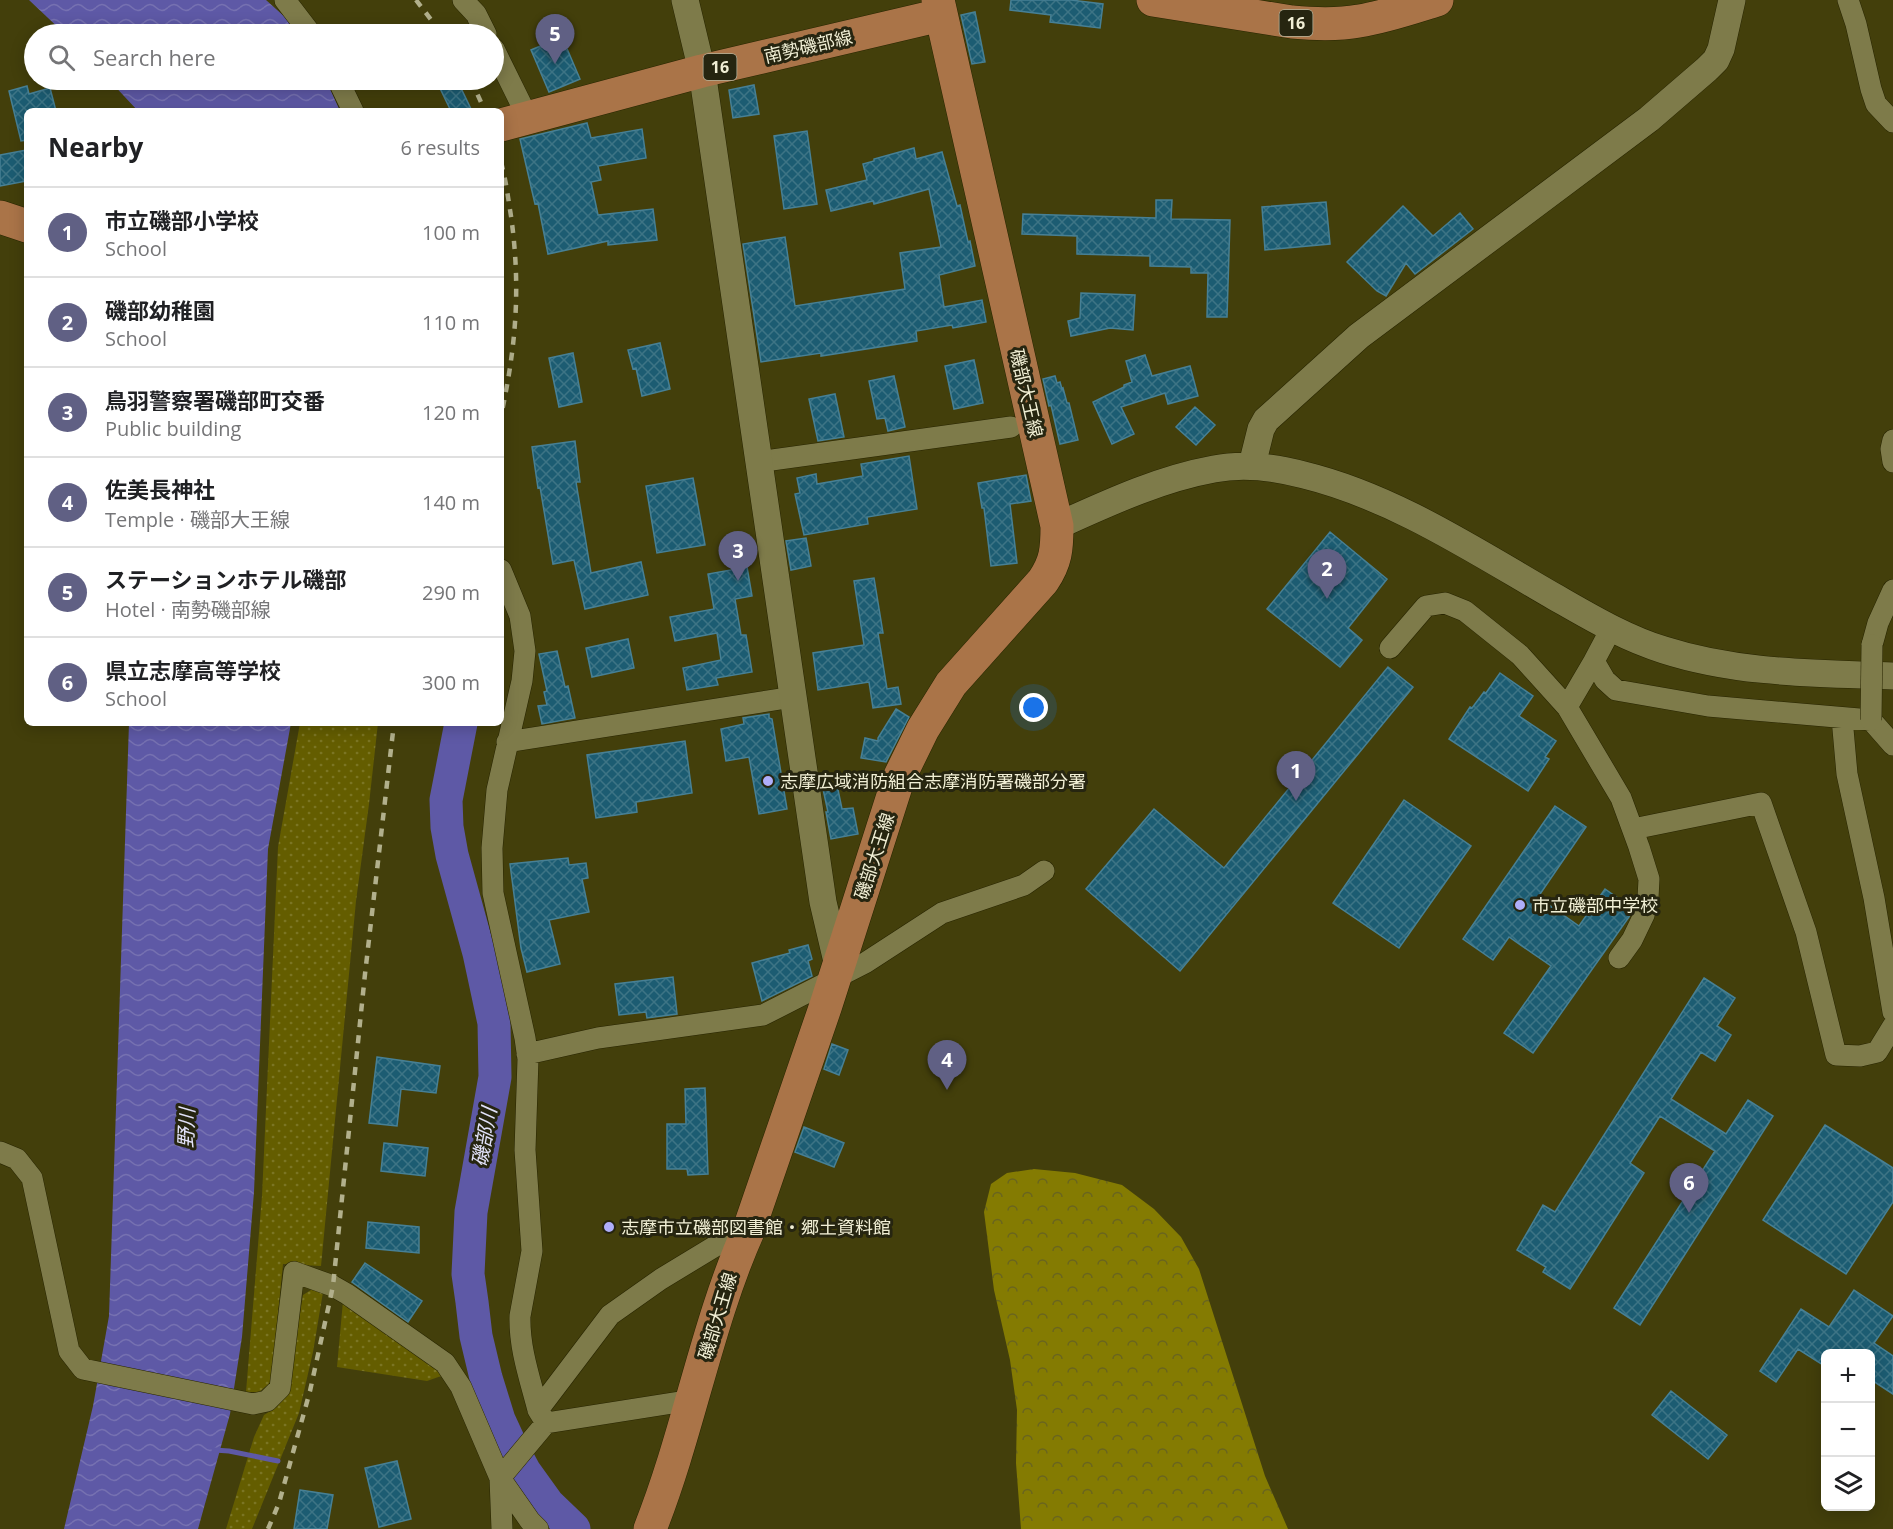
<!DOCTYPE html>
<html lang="en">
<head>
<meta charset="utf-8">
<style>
  body { margin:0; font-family:"Open Sans","Noto Sans JP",sans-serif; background:#f2f2f2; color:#202124 }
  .controls { position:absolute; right:18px; bottom:18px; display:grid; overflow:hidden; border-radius:9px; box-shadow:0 3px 15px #0003 }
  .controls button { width:54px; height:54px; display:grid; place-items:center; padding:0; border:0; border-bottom:2px solid #e0e0e0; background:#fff; color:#202124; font:30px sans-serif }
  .you { position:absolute; left:1034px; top:708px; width:21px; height:21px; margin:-15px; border:4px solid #fff; border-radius:50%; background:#1a73e8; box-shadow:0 0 0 9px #1a73e833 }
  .badge { display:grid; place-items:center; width:39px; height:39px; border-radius:50%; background:#606084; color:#fff; font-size:20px; font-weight:700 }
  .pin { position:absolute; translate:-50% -50px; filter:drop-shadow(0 2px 3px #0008) }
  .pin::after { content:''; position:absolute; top:32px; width:21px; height:18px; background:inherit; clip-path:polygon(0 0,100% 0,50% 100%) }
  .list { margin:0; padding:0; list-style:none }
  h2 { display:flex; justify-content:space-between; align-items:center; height:78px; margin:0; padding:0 24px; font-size:26px }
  h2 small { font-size:20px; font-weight:400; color:#757577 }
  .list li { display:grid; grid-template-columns:39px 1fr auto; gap:18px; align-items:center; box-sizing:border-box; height:90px; padding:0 24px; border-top:2px solid #e0e0e0 }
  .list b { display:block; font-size:22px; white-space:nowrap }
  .list p { margin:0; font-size:20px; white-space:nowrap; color:#757577 }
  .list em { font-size:20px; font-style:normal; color:#757577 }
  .icon { flex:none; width:33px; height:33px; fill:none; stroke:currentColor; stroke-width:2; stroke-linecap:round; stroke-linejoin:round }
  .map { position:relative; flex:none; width:1893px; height:1529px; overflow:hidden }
  .search { position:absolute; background:#fff; box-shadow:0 3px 15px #0003; left:24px; top:24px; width:480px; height:66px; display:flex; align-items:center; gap:15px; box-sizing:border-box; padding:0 21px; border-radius:33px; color:#757577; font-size:22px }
  .panel { position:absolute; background:#fff; box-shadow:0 3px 15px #0003; left:24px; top:108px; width:480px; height:618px; border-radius:9px }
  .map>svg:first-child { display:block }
  .grass { fill:url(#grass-dots) }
  .forest { fill:url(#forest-crowns) }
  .water { fill:url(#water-waves) }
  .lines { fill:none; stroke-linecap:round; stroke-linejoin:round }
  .stream { stroke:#5e59a6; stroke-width:5 }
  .river { stroke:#5e59a6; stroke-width:33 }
  .building { fill:url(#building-cross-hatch); stroke:#478095; stroke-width:1.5 }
  .minor-casing { stroke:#282500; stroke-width:22 }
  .tertiary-casing { stroke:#282500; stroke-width:28 }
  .primary-casing { stroke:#282500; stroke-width:34 }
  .minor { stroke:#7e7b4a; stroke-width:21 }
  .tertiary { stroke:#7e7b4a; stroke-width:27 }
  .primary { stroke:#aa7448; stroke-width:33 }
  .rail { stroke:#b2b08c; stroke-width:4.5; stroke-dasharray:8 8; stroke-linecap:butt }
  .minor-bridge-casing { stroke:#282500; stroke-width:22; stroke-linecap:butt }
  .minor-bridge { stroke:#7e7b4a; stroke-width:21 }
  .poi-dot { fill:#afaefa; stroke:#262510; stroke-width:2 }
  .labels { text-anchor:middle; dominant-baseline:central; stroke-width:6; stroke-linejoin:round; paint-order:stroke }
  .shield { fill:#262510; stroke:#b4b29a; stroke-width:1.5 }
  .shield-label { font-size:16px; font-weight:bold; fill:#f1efd5 }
  .street-label { font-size:18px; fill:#f1efd5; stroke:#262510 }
  .poi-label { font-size:18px; fill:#f1efd5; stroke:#262510; text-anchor:start }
  .water-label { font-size:20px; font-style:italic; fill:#e2e2f9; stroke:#262510 }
</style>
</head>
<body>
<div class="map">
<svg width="1893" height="1529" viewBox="0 0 1893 1529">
  <defs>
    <pattern id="grass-dots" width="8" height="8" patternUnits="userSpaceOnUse" patternTransform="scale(1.5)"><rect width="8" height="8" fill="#645d00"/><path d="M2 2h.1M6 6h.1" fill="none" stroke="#7b7524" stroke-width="1.8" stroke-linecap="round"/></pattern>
    <pattern id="forest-crowns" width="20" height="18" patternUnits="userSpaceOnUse" patternTransform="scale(1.5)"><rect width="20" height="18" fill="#847b02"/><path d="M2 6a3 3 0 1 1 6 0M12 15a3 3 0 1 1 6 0" fill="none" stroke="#69641e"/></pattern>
    <pattern id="water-waves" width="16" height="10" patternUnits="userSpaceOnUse" patternTransform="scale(1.5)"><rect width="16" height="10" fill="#5e59a6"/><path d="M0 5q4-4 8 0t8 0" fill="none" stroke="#7671b1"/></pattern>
    <pattern id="building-cross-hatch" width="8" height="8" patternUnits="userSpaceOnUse" patternTransform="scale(1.5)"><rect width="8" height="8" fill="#1c5c72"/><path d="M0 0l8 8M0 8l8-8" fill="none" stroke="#3d7485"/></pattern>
  </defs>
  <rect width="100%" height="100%" fill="#433f0b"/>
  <!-- grass -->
  <path class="grass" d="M300 723H378L369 804 356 901 321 1266 283 1264 271 1382 259 1392H246L262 1196 278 847Z
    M311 1290 323 1292 313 1352 299 1413 252 1529H226L254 1437 264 1415 277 1407 288 1390 303 1295Z
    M343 1301 444 1375 427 1381 337 1367Z"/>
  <!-- forest -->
  <path class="forest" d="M1034 1169 1075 1173 1122 1185 1154 1209 1181 1237 1199 1269 1265 1476 1288 1529H1021L1016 1463 1017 1410 1010 1360 994 1290 984 1212 991 1184 1007 1173Z"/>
  <!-- water -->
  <path class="water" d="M29 0H266L286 18 299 34H65Z
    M109 80H326L340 111H138Z
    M129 723H291L268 849 254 1192 242 1337 230 1414 198 1529H64L93 1406 109 1316Z"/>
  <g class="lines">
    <!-- stream -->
    <path class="stream" d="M214 1450 229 1451 278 1461"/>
    <!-- river -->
    <path class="river" d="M461 723 446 800 447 827 452 855 479 953 494 1023 495 1077 471 1212 468 1274 472 1302 476 1336 486 1378 499 1420 511 1446 525 1472 548 1504 574 1529"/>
  </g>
  <!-- building -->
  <path class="building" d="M1011 0H1071L1103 4 1100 28 1050 22 1051 15 1010 10Z
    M975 12 985 62 972 64 961 15Z
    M562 37 580 79 549 92 531 50Z
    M436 80H457L472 111H451Z
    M754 85 759 114 733 118 729 90Z
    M27 86 29 94 50 88 56 111H27V140L21 141 9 91Z
    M587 123 591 138 642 129 646 158 598 166 601 180 591 182 598 215 653 209 657 240 608 245V241L548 254 538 203 535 204 520 139Z
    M807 131 817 204 784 209 774 136Z
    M914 148 916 159 942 152 957 206 960 205 968 242 970 241 975 266 939 275 944 307 982 300 986 322 953 328 952 325 916 331 917 341 821 356V353L761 362 743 244 785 237 795 306 905 289 900 253 941 247 929 189 874 204 873 201 831 211 826 190 867 180 863 164 874 161V159Z
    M27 150V181L0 186V155Z
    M1156 200H1172L1171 219 1230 220 1227 317H1207L1208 273H1191V267L1150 266V256L1077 254V236L1022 234 1023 214 1156 218Z
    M1326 202 1330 244 1265 250 1262 207Z
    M1403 206 1433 236 1460 213 1473 229 1415 274 1406 263 1386 296 1377 291 1347 262Z
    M1081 293 1135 295 1133 330 1110 328 1071 336 1068 321 1080 318Z
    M660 343 670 389 642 396 636 368 633 369 628 350Z
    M573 353 582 402 559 407 549 358Z
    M1145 355 1152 376 1190 366 1198 396 1168 404 1165 393 1121 407 1134 434 1112 444 1093 402 1124 387V385L1132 382 1126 361Z
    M974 360 983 403 954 409 945 366Z
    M894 376 905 427 888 431 885 418 877 419 869 381Z
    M1055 376 1057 383 1060 382 1062 389 1063 388 1067 403H1069L1078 440 1060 444 1051 405 1049 406 1043 379Z
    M835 394 844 437 818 441 809 399Z
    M1195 407 1215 425 1196 445 1176 427Z
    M575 441 580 482H576L591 573 641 562 648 595 585 609 574 560 553 564 540 487 538 488 532 447Z
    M909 456 917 509 867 517 868 524 804 535 795 494 800 493 797 478 816 474 817 484 863 476 861 464Z
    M1026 475 1031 501 1010 504 1017 563 991 566 984 508H982L978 483Z
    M693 478 705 545 657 553 646 486Z
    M1330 532 1387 579 1348 628 1362 640 1340 667 1267 609Z
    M806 538 811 566 791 570 786 541Z
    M747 567 752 596 735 599 741 635H746L752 672 716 678 718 685 687 690 683 668 721 660 717 633 675 641 670 617 714 609 708 574Z
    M874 578 883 633H878L887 689 898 687 901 704 873 708 869 682 818 690 813 653 864 645 854 581Z
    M628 639 634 668 592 677 586 648Z
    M557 651 565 687 568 686 575 718 542 724 538 706 547 705 544 692 547 691 539 654Z
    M1388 667 1413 687 1180 971 1086 889 1154 809 1224 868Z
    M1500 673 1533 696 1519 716 1556 741 1545 757 1549 759 1528 791 1449 739 1470 707 1472 708 1484 692 1486 693Z
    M896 709 909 717 886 762 861 758 865 738 878 741V738Z
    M769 714V718L772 719 787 809 759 814 749 757 726 761 721 729 744 724 743 718Z
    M685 741 692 793 636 802 637 812 596 818 587 755Z
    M837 785 842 809 853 808 858 834 831 839 826 812H828L823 789Z
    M1404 800 1471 846 1399 948 1333 903Z
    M1555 806 1586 827 1538 897 1579 926 1605 889 1632 908 1629 917 1533 1053 1504 1033 1551 966 1509 937 1493 960 1463 939Z
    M568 858 569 865 586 863 588 878 582 879 589 912 549 920 560 964 527 972 521 948 510 864Z
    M808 945 812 959 808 961 812 976 762 1001 752 963 790 953 789 950Z
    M673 977 677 1014 647 1018 646 1012 619 1015 615 984Z
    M1704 978 1735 998 1717 1026 1731 1035 1715 1061 1701 1052 1671 1099 1726 1134 1748 1100 1773 1116 1640 1325 1614 1308 1715 1151 1660 1116 1630 1163 1644 1173 1570 1289 1543 1272 1546 1267 1517 1250 1543 1205 1555 1212Z
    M832 1044 848 1050 839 1075 824 1069Z
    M377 1057 440 1066 436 1093 401 1089 397 1126 369 1123Z
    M705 1088 708 1174 688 1175 687 1169H667V1124H686L685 1089Z
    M1825 1125 1893 1168V1202L1846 1274 1763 1220Z
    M804 1127 844 1143 834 1167 795 1152Z
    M384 1143 428 1148 425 1176 381 1171Z
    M368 1222 419 1227V1253L366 1248Z
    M365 1263 422 1301 408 1322 352 1282Z
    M1854 1290 1893 1316 1874 1343 1893 1356V1394L1870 1379V1353H1826V1367L1798 1349 1776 1382 1760 1371 1801 1309 1829 1327Z
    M1671 1391 1727 1435 1708 1459 1652 1415Z
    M397 1461 411 1519 379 1527 365 1468Z
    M300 1490 333 1495 327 1529H294Z"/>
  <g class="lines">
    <!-- minor casing -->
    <g class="minor-casing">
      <path id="minor" d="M285 0 311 34
        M463 0 476 14 486 34
        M1848 0 1856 24 1871 89 1876 104 1893 122
        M494 49 528 118
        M338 80 353 111
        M1893 440 1891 449 1893 462
        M758 462 1011 427
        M501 570 520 616 525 651 522 681 497 790 492 848 493 893 525 1038 528 1059 525 1150 532 1251 520 1316C519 1348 530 1379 538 1410
        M1611 629 1594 661 1605 680 1616 690 1708 706 1871 720 1893 745
        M1872 645 1878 623 1893 590
        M1390 648 1426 606 1445 603 1465 611 1520 655 1567 707 1621 798 1639 847 1649 879 1648 898 1644 915 1632 940 1619 958
        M1567 707 1594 661
        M1842 718 1847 774 1874 898 1893 1012
        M507 742 793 697
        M1633 829 1761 803 1806 932 1836 1055 1860 1056 1877 1052 1893 1026
        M527 1054 598 1038 763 1015 865 963 942 913 1024 885 1044 871
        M0 1152 17 1159 32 1178 69 1351 83 1369 253 1404 267 1401 280 1388 294 1272 333 1286 347 1294 445 1363 461 1387 500 1478 530 1521 538 1529
        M546 1423 538 1410 610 1315 661 1279 722 1242 749 1229
        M502 1529 500 1478 546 1423 692 1400"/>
    </g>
    <!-- tertiary casing -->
    <g class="tertiary-casing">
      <path id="tertiary" d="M685 0 702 71 823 902 838 966
        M1252 465 1261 429 1266 420 1359 336 1649 119 1707 69 1716 60 1721 49 1732 0
        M1057 526C1108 503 1159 479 1214 469 1244 463 1274 467 1304 475 1394 497 1475 551 1555 597 1590 617 1625 638 1664 650 1739 674 1816 673 1893 676"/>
    </g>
    <!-- primary casing -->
    <g class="primary-casing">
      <path id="primary" d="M1153 0 1292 22C1314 24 1337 25 1359 21 1385 17 1411 8 1437 0
        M501 125 702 71 941 15
        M0 217 27 226
        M650 1529C689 1431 706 1325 749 1229L826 1005 898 780 923 729 951 684 1043 581C1056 562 1057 549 1057 526L938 0"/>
    </g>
    <!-- minor -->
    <use href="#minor" class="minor"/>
    <!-- tertiary -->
    <use href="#tertiary" class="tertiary"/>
    <!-- primary -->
    <use href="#primary" class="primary"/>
    <!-- rail -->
    <path class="rail" d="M416 0 442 34
      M471 80 485 111
      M501 162C506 180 508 198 511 216 521 288 516 346 501 416
      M268 1529 279 1503 310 1391 333 1286 365 974 394 723"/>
    <!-- minor-bridge casing -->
    <g class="minor-bridge-casing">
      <path id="minor-bridge" d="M1871 720 1872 645"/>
    </g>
    <!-- minor-bridge -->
    <use href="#minor-bridge" class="minor-bridge"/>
  </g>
  <!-- markers -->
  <g class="poi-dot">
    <circle cx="768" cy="781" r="6"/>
    <circle cx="1520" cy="905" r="6"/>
    <circle cx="609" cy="1227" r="6"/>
  </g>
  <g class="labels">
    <!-- shield labels -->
    <g class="shield">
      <rect x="1279.5" y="10" width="33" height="26" rx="4.5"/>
      <rect x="703.5" y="54" width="33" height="26" rx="4.5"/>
    </g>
    <g class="shield-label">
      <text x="1296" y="23">16</text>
      <text x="720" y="67">16</text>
    </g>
    <!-- street labels -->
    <g class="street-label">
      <text transform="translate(808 46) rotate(-13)">南勢磯部線</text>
      <text transform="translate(1027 393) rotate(77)">磯部大王線</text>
      <text transform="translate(874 856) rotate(-72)">磯部大王線</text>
      <text transform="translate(717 1316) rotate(-73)">磯部大王線</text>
    </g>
    <!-- poi labels -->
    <g class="poi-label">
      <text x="780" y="781">志摩広域消防組合志摩消防署磯部分署</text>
      <text x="1532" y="905">市立磯部中学校</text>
      <text x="621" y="1227">志摩市立磯部図書館・郷土資料館</text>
    </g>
    <!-- water labels -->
    <g class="water-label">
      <text transform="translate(186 1128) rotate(-88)">野川</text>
      <text transform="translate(484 1137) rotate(-80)">磯部川</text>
    </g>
  </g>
</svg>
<div class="controls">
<button>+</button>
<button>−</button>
<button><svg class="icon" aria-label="layers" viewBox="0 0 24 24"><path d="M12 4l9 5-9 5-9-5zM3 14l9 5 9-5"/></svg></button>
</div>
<div class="you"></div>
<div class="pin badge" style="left:1296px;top:801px">1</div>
<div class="pin badge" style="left:1327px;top:599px">2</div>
<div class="pin badge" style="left:738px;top:581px">3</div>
<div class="pin badge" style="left:947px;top:1090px">4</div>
<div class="pin badge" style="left:555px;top:64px">5</div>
<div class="pin badge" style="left:1689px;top:1213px">6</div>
<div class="search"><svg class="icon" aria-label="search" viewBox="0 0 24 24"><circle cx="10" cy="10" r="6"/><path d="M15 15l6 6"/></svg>Search here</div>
<section class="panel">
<h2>Nearby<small>6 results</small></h2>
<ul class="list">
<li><span class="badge">1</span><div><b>市立磯部小学校</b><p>School</p></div><em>100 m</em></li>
<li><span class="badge">2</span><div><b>磯部幼稚園</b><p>School</p></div><em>110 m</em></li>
<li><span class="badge">3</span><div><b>鳥羽警察署磯部町交番</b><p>Public building</p></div><em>120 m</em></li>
<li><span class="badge">4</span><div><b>佐美長神社</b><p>Temple · 磯部大王線</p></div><em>140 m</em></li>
<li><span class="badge">5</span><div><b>ステーションホテル磯部</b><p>Hotel · 南勢磯部線</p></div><em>290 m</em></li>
<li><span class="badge">6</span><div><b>県立志摩高等学校</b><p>School</p></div><em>300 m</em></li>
</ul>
</section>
</div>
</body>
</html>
